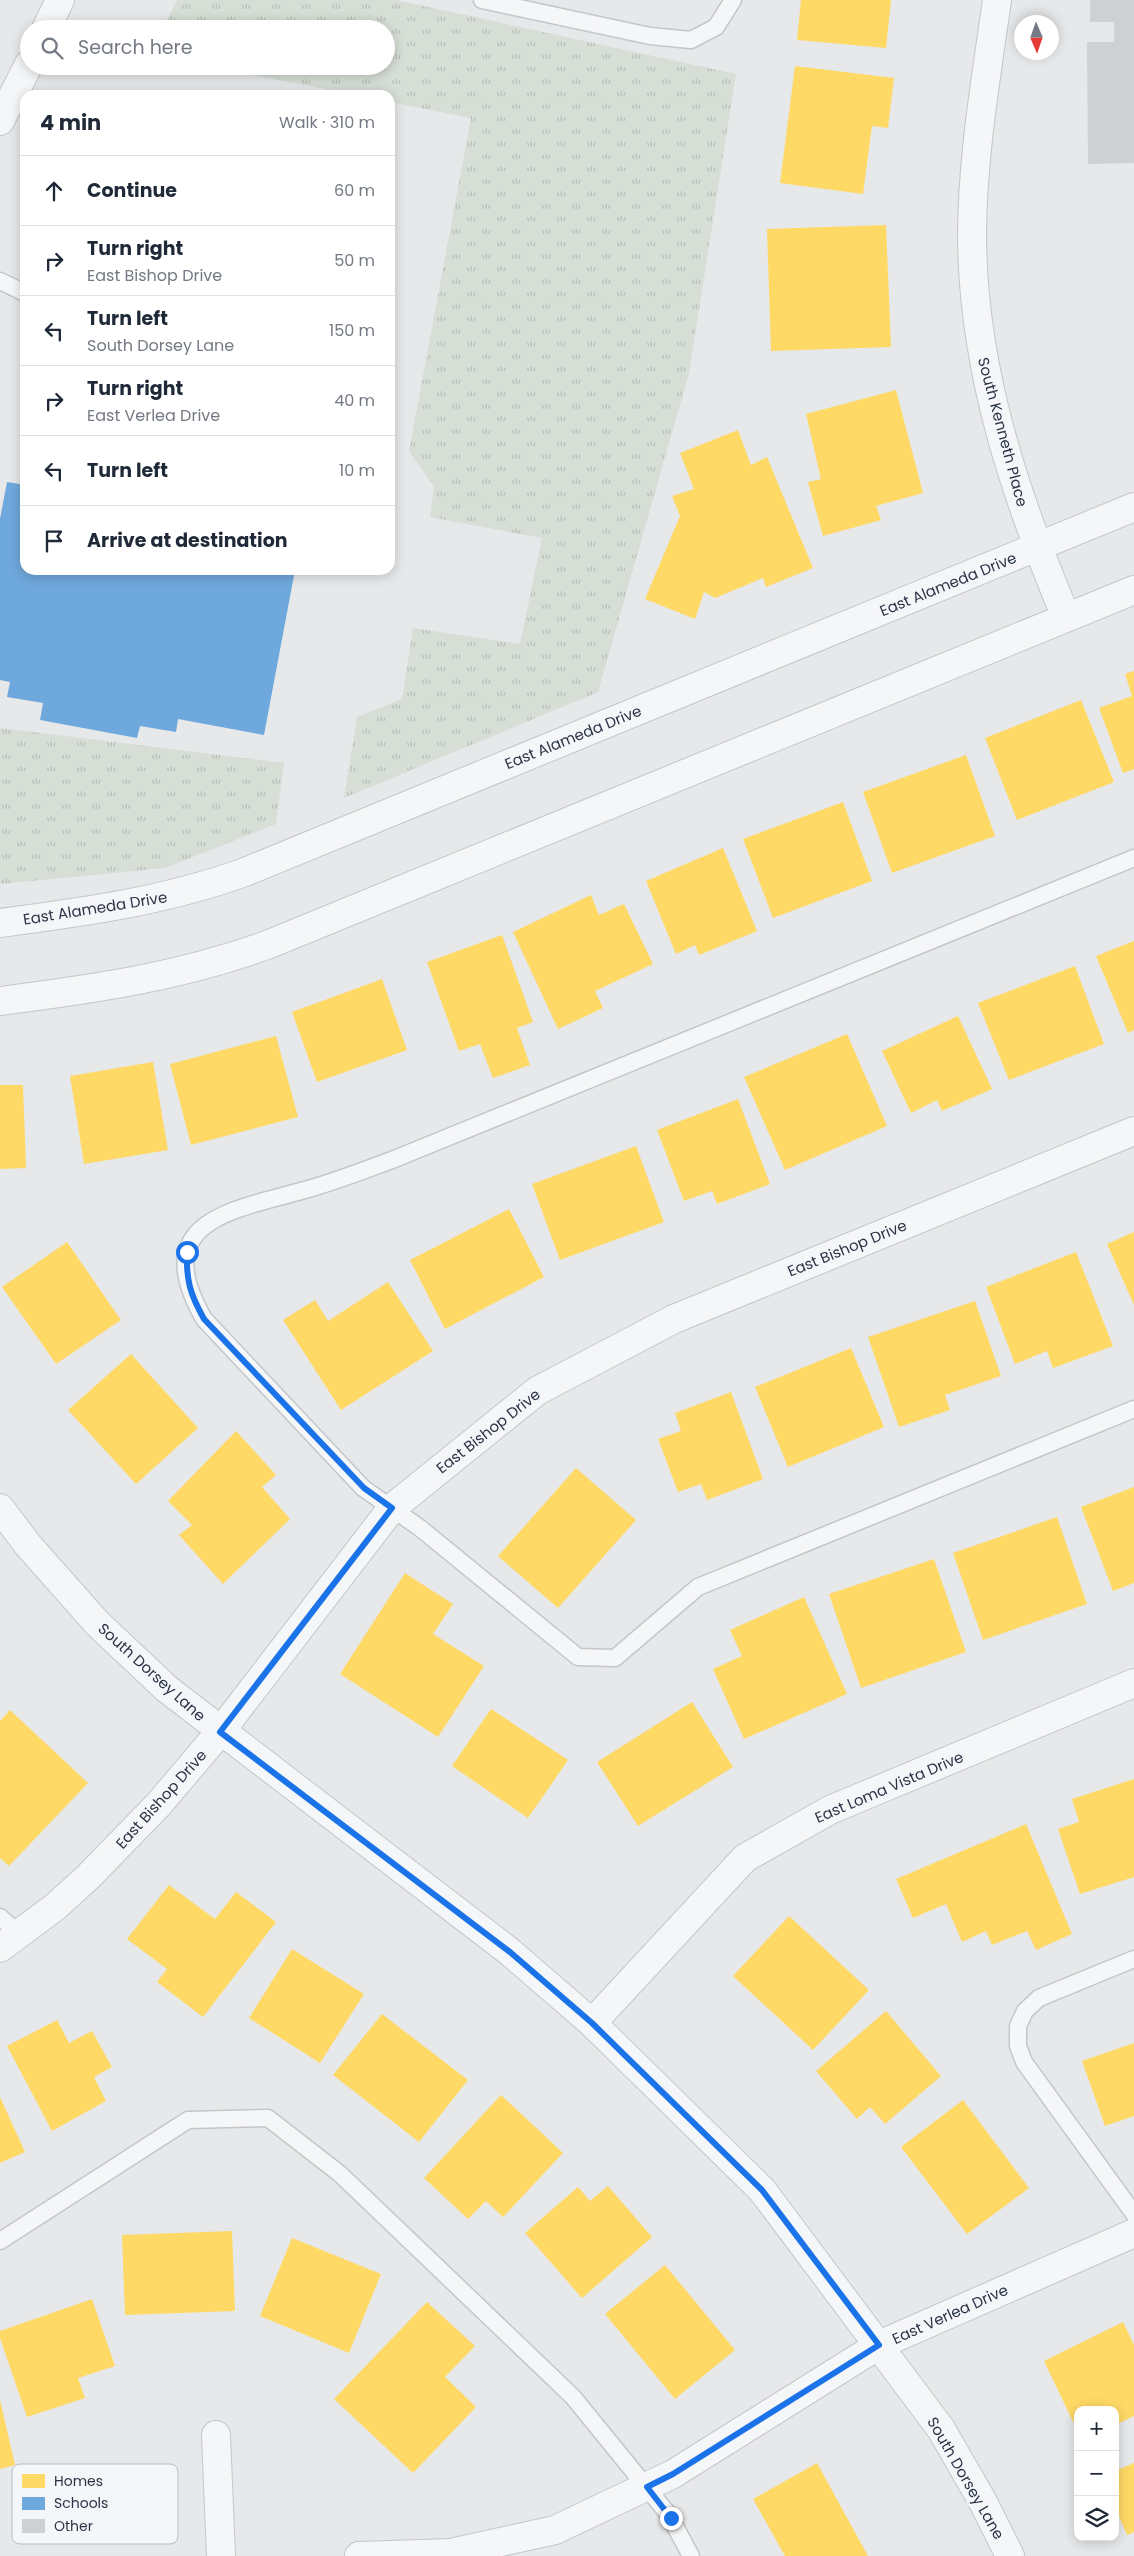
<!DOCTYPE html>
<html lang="en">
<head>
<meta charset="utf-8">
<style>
  body { margin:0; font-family:Poppins,sans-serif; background:#f2f2f3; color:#1f2937 }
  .controls { position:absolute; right:15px; bottom:15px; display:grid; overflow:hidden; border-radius:10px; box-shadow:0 2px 12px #0003 }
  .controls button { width:45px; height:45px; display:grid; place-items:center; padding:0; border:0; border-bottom:1px solid #e0e1e3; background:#fff; color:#1f2937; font:25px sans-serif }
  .compass { position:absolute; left:1014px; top:15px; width:45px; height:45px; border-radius:50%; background:#fff; box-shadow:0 2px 12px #0003; rotate:178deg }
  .stop { position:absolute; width:15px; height:15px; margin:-11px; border:4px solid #1a73e8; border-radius:50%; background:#fff }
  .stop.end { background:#1a73e8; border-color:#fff; box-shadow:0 1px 5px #0008 }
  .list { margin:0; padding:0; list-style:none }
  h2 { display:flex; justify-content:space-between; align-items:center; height:65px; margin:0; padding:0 20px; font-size:21px }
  h2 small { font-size:16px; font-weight:400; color:#747a83 }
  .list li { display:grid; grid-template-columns:32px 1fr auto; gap:15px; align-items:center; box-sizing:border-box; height:70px; padding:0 20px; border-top:1px solid #e0e1e3 }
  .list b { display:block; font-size:19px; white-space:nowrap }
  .list p { margin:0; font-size:16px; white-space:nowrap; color:#747a83 }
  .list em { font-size:16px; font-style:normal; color:#747a83 }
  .icon { flex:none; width:28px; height:28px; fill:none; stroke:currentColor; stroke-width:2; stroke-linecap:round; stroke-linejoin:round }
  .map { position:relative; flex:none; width:1134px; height:2556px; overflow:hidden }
  .search { position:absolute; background:#fff; box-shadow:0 2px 12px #0003; left:20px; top:20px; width:375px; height:55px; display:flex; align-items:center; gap:12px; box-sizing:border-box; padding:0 18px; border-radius:28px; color:#747a83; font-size:19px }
  .panel { position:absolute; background:#fff; box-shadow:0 2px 12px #0003; left:20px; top:90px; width:375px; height:485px; border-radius:15px }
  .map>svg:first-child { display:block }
  .grass { fill:url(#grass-tufts) }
  .homes { fill:#ffd966 }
  .schools { fill:#6fa8dc }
  .building { fill:#ced0d3 }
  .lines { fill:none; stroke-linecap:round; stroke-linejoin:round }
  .service-casing { stroke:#c4c6c8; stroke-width:19 }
  .minor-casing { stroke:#c4c6c8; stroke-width:30 }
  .tertiary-casing { stroke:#c4c6c8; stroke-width:30 }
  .service { stroke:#f5f6f7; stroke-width:16 }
  .minor { stroke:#f5f6f7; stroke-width:28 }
  .tertiary { stroke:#f5f6f7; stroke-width:28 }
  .route { stroke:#1a73e8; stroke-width:6 }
  .labels { text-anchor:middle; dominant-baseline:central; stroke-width:5; stroke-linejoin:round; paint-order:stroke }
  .street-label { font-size:15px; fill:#2b3445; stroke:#f4f6f9 }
  .key { fill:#f4f6f9; stroke:#b8bcc3; stroke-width:1 }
  .key-label { font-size:14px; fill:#2b3445 }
</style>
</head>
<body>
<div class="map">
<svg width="1134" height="2556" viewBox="0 0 1134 2556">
  <defs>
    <pattern id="grass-tufts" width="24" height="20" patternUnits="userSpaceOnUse" patternTransform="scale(1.25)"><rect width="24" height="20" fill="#d6ded6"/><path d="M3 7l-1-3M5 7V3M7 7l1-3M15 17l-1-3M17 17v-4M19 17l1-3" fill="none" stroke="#b8bfb9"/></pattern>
  </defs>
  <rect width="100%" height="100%" fill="#e6e8ea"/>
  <!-- grass -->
  <path class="grass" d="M177 0H396L736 74 689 373 598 692 344 798 357 717 402 699 413 628 520 644 542 538 430 517 434 487 409 451 471 118 390 102V95H356L207 66H386V29H163Z
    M0 728 284 763 276 824 165 868 0 884Z"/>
  <!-- homes -->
  <path class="homes" d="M801 0H891L886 48 797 40Z
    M795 66 894 78 888 128 872 126 863 194 780 183Z
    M886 225 891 347 771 351 767 229Z
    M896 390 923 493 876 506 881 520 823 536 808 482 821 479 806 414Z
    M738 430 751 465 767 457 813 568 766 587 763 578 715 598 704 592 695 619 645 599 680 516 672 496 694 489 680 453Z
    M1134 671V769L1123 773 1099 708 1132 696 1125 674Z
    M1081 700 1114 782 1017 820 985 738Z
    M966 755 995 836 892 873 863 792Z
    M843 802 872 881 773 918 743 839Z
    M723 848 757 931 699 955 695 945 676 954 646 881Z
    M591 895 599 915 624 904 653 964 595 991 603 1008 558 1029 513 932Z
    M502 935 533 1022 517 1028 530 1065 493 1078 480 1044 459 1051 427 962Z
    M1134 941V1030L1128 1033 1096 956Z
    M1075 966 1104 1044 1009 1080 978 1003Z
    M382 979 407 1050 317 1082 292 1012Z
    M958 1016 992 1089 942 1111 937 1100 911 1113 882 1051Z
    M847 1034 887 1126 785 1170 744 1077Z
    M276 1036 298 1117 191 1145 170 1064Z
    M153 1062 168 1150 84 1164 70 1076Z
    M0 1085H23L26 1168 0 1169Z
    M738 1099 770 1184 717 1204 712 1191 684 1201 657 1130Z
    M636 1146 664 1222 560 1260 532 1184Z
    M509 1209 544 1277 445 1329 410 1260Z
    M1134 1232V1305L1107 1244Z
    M67 1242 121 1320 56 1364 2 1287Z
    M1076 1252 1113 1346 1053 1368 1047 1351 1015 1364 986 1287Z
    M388 1282 433 1351 341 1410 283 1320 315 1300 328 1321Z
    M975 1301 1001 1376 945 1395 950 1410 899 1427 868 1337Z
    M851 1348 884 1427 788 1467 755 1387Z
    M131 1354 198 1428 136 1484 68 1410Z
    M731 1392 763 1479 707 1500 701 1484 678 1492 658 1439 681 1431 675 1413Z
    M236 1431 276 1475 262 1487 290 1519 223 1584 179 1535 192 1525 168 1501Z
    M576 1468 636 1520 558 1608 498 1556Z
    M1134 1487V1583L1113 1591 1081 1507Z
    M1057 1517 1087 1604 983 1640 953 1553Z
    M934 1559 966 1652 861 1688 829 1594Z
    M405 1573 453 1604 433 1634 484 1666 438 1737 340 1674Z
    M804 1597 847 1694 744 1739 713 1669 742 1656 730 1630Z
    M692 1702 733 1767 638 1826 597 1762Z
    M491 1709 568 1760 528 1818 452 1766Z
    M10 1710 88 1783 9 1866 0 1858V1721Z
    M1134 1779V1877L1080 1894 1058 1829 1079 1822 1072 1799Z
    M1026 1824 1072 1934 1036 1950 1027 1931 992 1945 986 1931 962 1942 946 1904 913 1918 896 1879Z
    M169 1885 215 1919 236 1892 276 1922 203 2017 157 1982 167 1969 127 1939Z
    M789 1916 869 1990 813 2050 733 1976Z
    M292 1949 364 1994 320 2063 249 2018Z
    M886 2011 941 2076 885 2124 870 2107 857 2119 816 2071Z
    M382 2014 468 2080 419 2142 333 2075Z
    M57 2020 69 2043 92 2031 112 2067 94 2077 106 2101 52 2131 7 2046Z
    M1134 2043V2116L1105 2126 1082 2061Z
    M501 2095 563 2153 503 2217 486 2201 468 2219 424 2178Z
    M0 2097 25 2152 0 2163Z
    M963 2100 1029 2188 967 2234 901 2147Z
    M608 2186 652 2237 582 2298 525 2233 578 2187 590 2201Z
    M232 2231 235 2311 125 2315 122 2235Z
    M292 2238 381 2274 349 2353 260 2316Z
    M665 2265 735 2350 675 2399 605 2314Z
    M92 2299 115 2366 78 2378 85 2398 27 2417 0 2338V2331Z
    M427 2302 475 2346 445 2377 476 2407 413 2473 334 2399Z
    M1123 2322 1134 2345V2416L1115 2425V2410H1078V2432L1044 2361Z
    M0 2400 15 2465 0 2469Z
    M817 2463 868 2556H785L753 2499Z
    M1134 2463V2532L1127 2535 1115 2507V2471Z"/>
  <!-- schools -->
  <path class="schools" d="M7 482 25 485V570H295L264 735 178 719 176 732 140 726 137 738 40 720 43 703 7 697 10 682 0 680V519Z"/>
  <!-- building -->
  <path class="building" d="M1090 0H1134V163L1088 164 1087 42H1114V22H1090Z"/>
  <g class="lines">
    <!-- service casing -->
    <g class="service-casing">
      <path id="service" d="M482 0 650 36 691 40 716 27 733 0
        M0 281 25 293
        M1134 858 392 1160C362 1171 332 1183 301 1191 229 1211 148 1222 204 1319L363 1488 420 1528 578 1657 615 1658 698 1587 1134 1409
        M0 1917 20 1935
        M1134 1959 1039 1998 1025 2011 1018 2026V2046L1024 2062 1134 2214
        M0 2241 188 2120 268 2118 340 2174 573 2397 669 2515 691 2556"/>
    </g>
    <!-- minor casing -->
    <g class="minor-casing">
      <path id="minor" d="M997 0C986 79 972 158 972 237 973 371 1015 495 1066 617
        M0 923C84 912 165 901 245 872L1134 507
        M0 1001C93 989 179 977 267 945L1134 590
        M0 1948 55 1907 88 1877 158 1805 220 1732 392 1508 537 1391 674 1319 1134 1131
        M592 2023 745 1858 830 1810 1134 1683
        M216 2435 221 2556
        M359 2556 451 2553 555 2530 673 2474 879 2345 1134 2233"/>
    </g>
    <!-- tertiary casing -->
    <g class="tertiary-casing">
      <path id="tertiary" d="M46 29 60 0
        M0 121 29 64
        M0 1508 28 1545 97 1623 167 1689 510 1952 592 2023 762 2190 941 2429 983 2502 1010 2556"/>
    </g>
    <!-- service -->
    <use href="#service" class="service"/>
    <!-- minor -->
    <use href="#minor" class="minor"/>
    <!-- tertiary -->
    <use href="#tertiary" class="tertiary"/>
  </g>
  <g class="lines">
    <!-- route -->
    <path class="route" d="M187 1252C186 1280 190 1294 204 1319L364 1488 392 1508 220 1732 510 1952 592 2023 762 2190 879 2345 673 2474 647 2487 671 2518"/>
  </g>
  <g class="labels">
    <!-- street labels -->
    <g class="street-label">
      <text transform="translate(1003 432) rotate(75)">South Kenneth Place</text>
      <text transform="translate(948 584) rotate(-22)">East Alameda Drive</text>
      <text transform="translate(573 737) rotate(-22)">East Alameda Drive</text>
      <text transform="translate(95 908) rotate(-9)">East Alameda Drive</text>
      <text transform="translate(847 1248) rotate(-22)">East Bishop Drive</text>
      <text transform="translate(488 1431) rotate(-38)">East Bishop Drive</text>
      <text transform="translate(152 1672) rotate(42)">South Dorsey Lane</text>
      <text transform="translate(889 1787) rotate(-23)">East Loma Vista Drive</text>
      <text transform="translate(161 1799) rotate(-48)">East Bishop Drive</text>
      <text transform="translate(950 2314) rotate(-24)">East Verlea Drive</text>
      <text transform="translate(966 2478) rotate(60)">South Dorsey Lane</text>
    </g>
  </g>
  <!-- legend -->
  <rect x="12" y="2464" width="166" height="80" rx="8" class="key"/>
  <rect x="22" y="2474" width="23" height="14" fill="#ffd966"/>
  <rect x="22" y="2497" width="23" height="13" fill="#6fa8dc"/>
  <rect x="22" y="2519" width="23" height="14" fill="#ced0d3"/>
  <g class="key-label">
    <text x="54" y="2486">Homes</text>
    <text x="54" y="2508">Schools</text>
    <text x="54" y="2531">Other</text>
  </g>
</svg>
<div class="controls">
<button>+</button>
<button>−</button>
<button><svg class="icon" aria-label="layers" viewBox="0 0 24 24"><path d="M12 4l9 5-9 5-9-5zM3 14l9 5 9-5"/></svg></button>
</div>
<svg class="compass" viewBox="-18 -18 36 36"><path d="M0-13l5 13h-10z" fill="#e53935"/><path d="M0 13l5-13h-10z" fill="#747a83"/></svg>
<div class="stop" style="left:187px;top:1252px"></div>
<div class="stop end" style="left:671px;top:2518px"></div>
<div class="search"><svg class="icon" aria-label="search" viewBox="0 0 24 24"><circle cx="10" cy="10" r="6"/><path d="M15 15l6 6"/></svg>Search here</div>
<section class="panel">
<h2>4 min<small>Walk · 310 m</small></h2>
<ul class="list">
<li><svg class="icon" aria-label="ahead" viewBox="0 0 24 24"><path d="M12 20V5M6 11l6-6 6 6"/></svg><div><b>Continue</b></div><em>60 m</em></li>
<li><svg class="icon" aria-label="right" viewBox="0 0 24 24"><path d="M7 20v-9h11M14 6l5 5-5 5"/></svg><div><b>Turn right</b><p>East Bishop Drive</p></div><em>50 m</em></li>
<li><svg class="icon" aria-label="left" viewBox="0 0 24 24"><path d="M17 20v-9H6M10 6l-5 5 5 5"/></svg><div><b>Turn left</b><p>South Dorsey Lane</p></div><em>150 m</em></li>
<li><svg class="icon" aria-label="right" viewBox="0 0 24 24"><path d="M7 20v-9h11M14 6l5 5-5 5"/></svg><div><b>Turn right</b><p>East Verlea Drive</p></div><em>40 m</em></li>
<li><svg class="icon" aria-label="left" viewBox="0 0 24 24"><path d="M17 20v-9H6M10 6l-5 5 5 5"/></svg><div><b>Turn left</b></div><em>10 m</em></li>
<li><svg class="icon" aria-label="arrive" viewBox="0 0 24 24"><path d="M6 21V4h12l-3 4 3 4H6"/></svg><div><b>Arrive at destination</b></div></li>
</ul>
</section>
</div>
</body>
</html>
